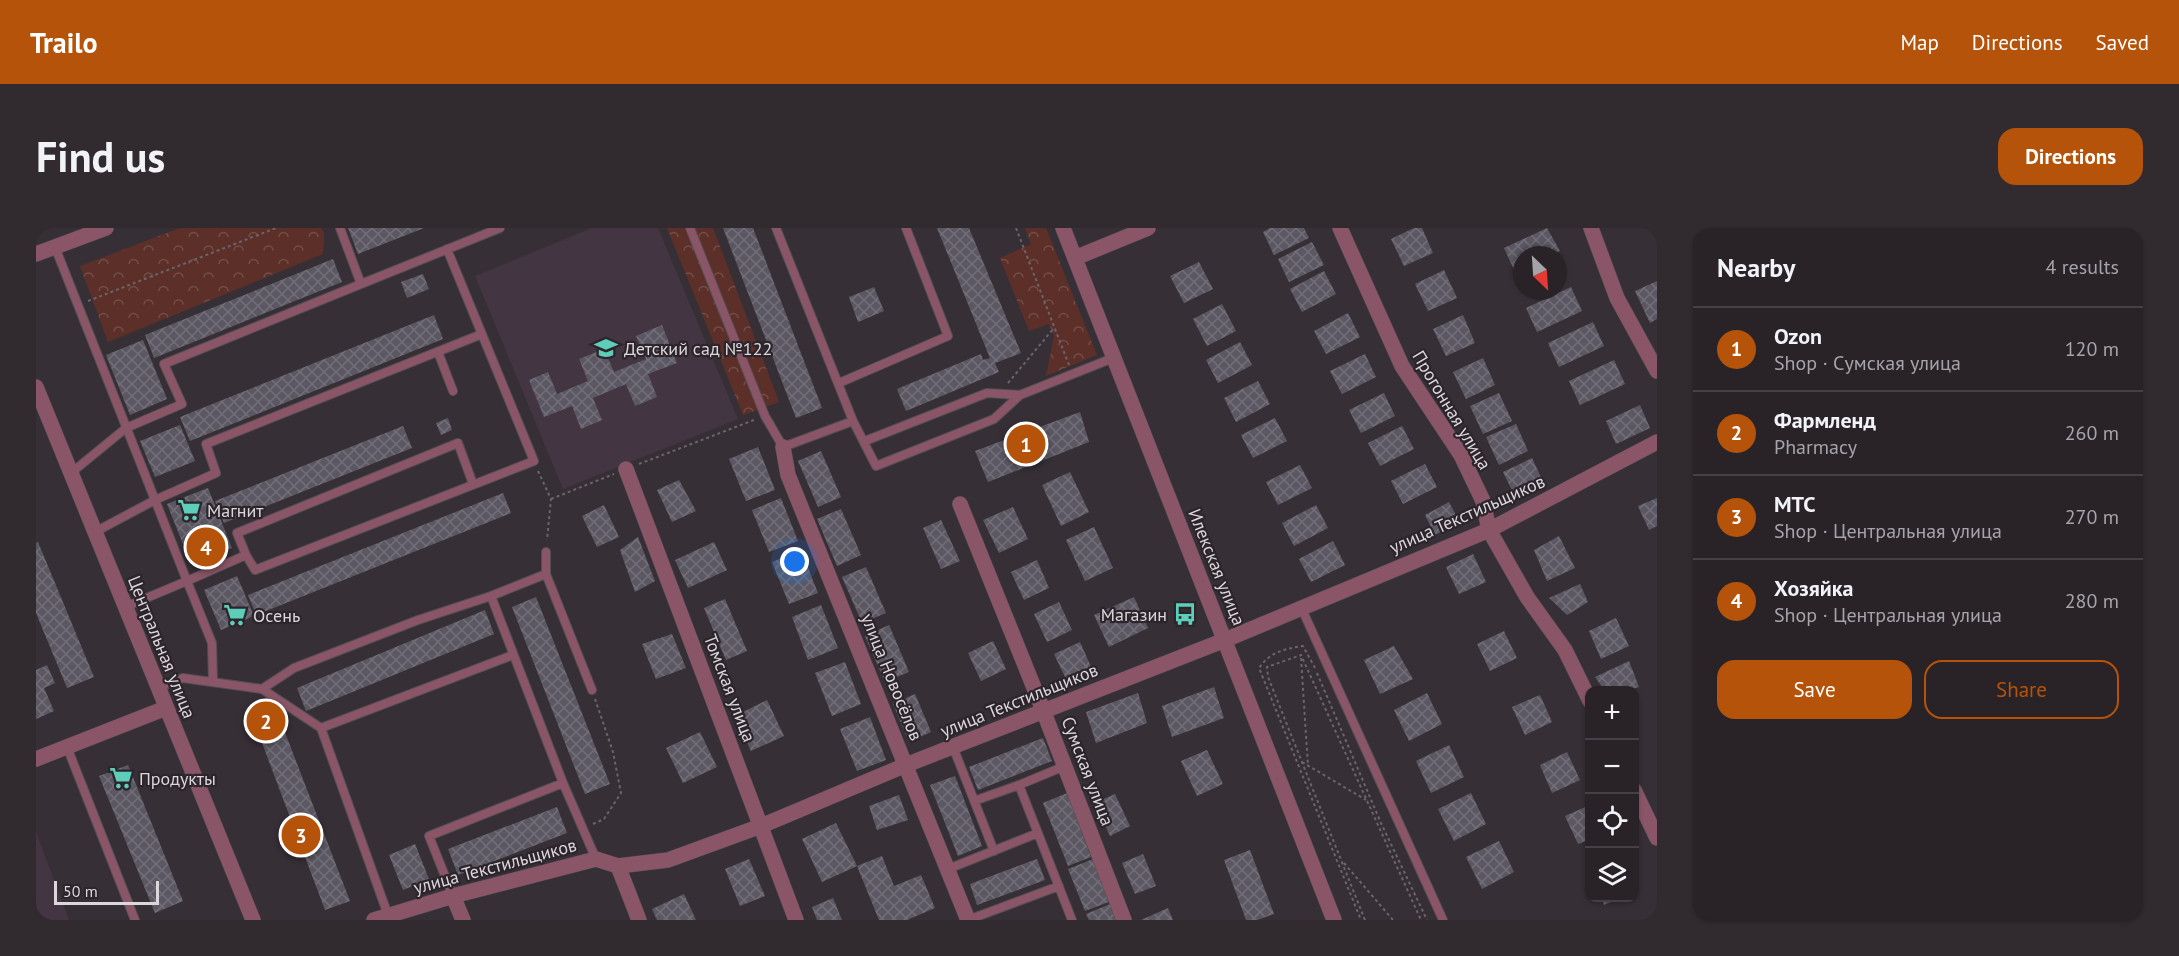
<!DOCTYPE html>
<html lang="en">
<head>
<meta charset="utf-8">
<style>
  body { margin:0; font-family:"PT Sans",sans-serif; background:#312b30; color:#f1f3f6 }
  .controls { position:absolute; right:18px; bottom:18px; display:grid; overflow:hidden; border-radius:12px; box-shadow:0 2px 4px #0004 }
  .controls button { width:54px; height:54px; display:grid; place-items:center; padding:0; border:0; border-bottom:2px solid #454045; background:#292328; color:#f1f3f6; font:30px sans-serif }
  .compass { position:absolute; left:1477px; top:18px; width:54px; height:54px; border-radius:50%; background:#292328; box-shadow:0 2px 4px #0004; rotate:155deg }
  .scale { position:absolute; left:18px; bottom:15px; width:105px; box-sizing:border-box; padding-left:6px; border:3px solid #dcd7db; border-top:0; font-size:16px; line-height:21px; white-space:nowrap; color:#dcd7db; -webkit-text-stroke:4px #2d252c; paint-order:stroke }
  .you { position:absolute; left:759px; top:334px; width:21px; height:21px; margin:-15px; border:4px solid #fff; border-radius:50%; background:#1a73e8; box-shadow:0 0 0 9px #1a73e833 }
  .badge { display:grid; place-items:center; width:39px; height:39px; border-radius:50%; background:#b45309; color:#fff; font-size:20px; font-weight:700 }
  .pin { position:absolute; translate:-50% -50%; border:3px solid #fff; box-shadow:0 2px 6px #0006 }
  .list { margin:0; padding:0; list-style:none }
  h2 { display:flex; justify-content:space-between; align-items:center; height:78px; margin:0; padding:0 24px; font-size:26px }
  h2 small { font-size:20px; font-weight:400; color:#a5a4a8 }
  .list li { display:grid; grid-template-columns:39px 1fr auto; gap:18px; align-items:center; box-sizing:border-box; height:84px; padding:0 24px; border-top:2px solid #454045 }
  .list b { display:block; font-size:22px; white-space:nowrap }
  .list p { margin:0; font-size:20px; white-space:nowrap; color:#a5a4a8 }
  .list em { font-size:20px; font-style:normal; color:#a5a4a8 }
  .actions { display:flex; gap:12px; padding:18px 24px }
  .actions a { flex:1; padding:14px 0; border:2px solid #b45309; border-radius:18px; text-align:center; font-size:21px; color:#b45309 }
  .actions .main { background:#b45309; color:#fff }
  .icon { flex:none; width:33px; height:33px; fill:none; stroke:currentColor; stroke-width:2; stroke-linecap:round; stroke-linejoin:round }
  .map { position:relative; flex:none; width:1621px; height:692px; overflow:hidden; border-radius:18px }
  header { display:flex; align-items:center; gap:36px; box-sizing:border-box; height:84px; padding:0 30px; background:#b45309; color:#fff }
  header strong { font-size:28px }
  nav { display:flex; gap:33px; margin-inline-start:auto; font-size:21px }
  .intro { display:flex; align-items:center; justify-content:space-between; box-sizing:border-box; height:144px; padding:0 36px }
  h1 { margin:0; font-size:42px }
  .button { padding:15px 27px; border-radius:18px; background:#b45309; color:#fff; font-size:21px; font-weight:700 }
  main { display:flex; gap:36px; padding:0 36px }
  aside { flex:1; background:#292328; border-radius:18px; box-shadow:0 2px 4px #0004 }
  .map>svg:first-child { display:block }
  .built { fill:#433541 }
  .forest { fill:url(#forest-crowns) }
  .building { fill:url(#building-cross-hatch) }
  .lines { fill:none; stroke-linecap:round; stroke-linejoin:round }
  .service-casing { stroke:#554d54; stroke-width:10 }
  .minor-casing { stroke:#554d54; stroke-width:16 }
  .tertiary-casing { stroke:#554d54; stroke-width:16 }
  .path { stroke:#6b646a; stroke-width:2; stroke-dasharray:3 3; stroke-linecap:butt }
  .service { stroke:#8a5667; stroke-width:8 }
  .minor { stroke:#8a5667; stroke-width:15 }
  .tertiary { stroke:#8a5667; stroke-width:15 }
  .labels { text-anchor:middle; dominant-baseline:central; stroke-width:4.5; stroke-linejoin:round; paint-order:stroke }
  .poi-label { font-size:18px; fill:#dcd7db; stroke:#2d252c; text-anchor:start }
  .street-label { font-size:18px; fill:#dcd7db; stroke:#2d252c }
</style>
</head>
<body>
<header>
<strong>Trailo</strong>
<nav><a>Map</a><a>Directions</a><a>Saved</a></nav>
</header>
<div class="intro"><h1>Find us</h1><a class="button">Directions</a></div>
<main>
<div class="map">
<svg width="1621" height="692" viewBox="0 0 1621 692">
  <defs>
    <pattern id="forest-crowns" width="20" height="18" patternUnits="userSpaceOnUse" patternTransform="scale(1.5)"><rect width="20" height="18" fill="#5c3029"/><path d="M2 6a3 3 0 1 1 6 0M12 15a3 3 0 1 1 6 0" fill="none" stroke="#734d47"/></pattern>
    <pattern id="building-cross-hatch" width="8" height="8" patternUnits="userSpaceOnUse" patternTransform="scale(1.5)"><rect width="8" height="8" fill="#5b5863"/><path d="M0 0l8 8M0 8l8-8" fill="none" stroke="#726f79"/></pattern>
  </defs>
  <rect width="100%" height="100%" fill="#372f36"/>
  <!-- built -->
  <path class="built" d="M556 0H622L702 191 527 261 439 48Z
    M0 604 33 692H0Z"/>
  <!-- forest -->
  <path class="forest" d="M144 0H285L288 5 287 26 72 114 44 38Z
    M631 0H677L743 174 707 187Z
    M989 0H1010L1061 127 1010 148 1018 108 1013 96 993 103 964 30 995 16Z"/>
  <!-- building -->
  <path class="building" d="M312 0H388L322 26Z
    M687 0H717L786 180 760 190Z
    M901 0H933L985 125 959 135 963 144 870 183 861 161 945 126 947 132 954 130Z
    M1234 0H1268L1273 10 1238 27 1227 4Z
    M1378 0H1386L1397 25 1368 38 1355 11Z
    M1511 0 1524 23 1515 27H1486V41L1479 44 1468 20Z
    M1276 14 1288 37 1253 54 1242 31Z
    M297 31 306 54 118 130 109 107Z
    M1163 34 1177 61 1148 75 1134 48Z
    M1408 42 1421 70 1392 83 1379 56Z
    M1288 43 1300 66 1266 84 1254 61Z
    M387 46 393 61 371 70 365 54Z
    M1621 53V91L1614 95 1599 63Z
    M838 59 848 83 822 94 813 69Z
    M1535 59 1546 83 1501 104 1490 80Z
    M1186 76 1200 103 1171 118 1157 91Z
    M1312 85 1324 109 1290 126 1278 103Z
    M398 87 407 111 154 213 144 189Z
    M1427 87 1439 115 1410 128 1397 101Z
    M1557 94 1568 118 1523 139 1512 115Z
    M626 97 641 135 612 146 621 169 599 178 590 156 557 170 566 192 545 201 536 178 508 189 493 152 512 144 521 166 552 153 543 131 568 121 578 144 610 131 600 108Z
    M107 112 131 171 94 187 70 127Z
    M1204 114 1216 137 1182 155 1170 132Z
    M1329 126 1340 149 1306 166 1294 143Z
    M1447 130 1459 157 1430 171 1417 144Z
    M1578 132 1589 156 1544 177 1533 153Z
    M1222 153 1234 176 1200 194 1188 170Z
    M1348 165 1359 188 1325 205 1313 182Z
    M1463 165 1476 193 1447 206 1434 178Z
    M1604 177 1614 200 1580 216 1570 193Z
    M1044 184 1053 214 952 254 939 223Z
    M412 190 416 202 405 207 400 195Z
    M1239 190 1251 213 1217 230 1205 207Z
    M1480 196 1492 223 1463 237 1450 209Z
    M144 197 159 233 119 249 104 213Z
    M367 198 376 220 188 295 179 273Z
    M1366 198 1378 221 1344 238 1332 215Z
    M722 219 739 262 710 273 693 231Z
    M785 223 805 269 782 279 762 233Z
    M1496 230 1509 258 1480 271 1467 244Z
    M1389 236 1401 259 1367 276 1355 253Z
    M1264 237 1276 260 1242 277 1230 254Z
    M1034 244 1053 284 1025 298 1006 257Z
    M643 252 660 283 636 294 621 262Z
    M172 260 196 320 155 336 131 276Z
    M467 265 475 285 220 387 212 367Z
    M745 270 762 313 733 324 716 282Z
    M1621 270V298L1613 302 1602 278Z
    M1413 274 1424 295 1399 307 1389 287Z
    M568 277 583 309 561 319 546 288Z
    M1280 277 1292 300 1258 318 1246 295Z
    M977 279 992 311 963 325 947 292Z
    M805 281 825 327 801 338 781 291Z
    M905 292 924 333 905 341 887 300Z
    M1058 299 1077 340 1049 353 1030 312Z
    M1523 308 1539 340 1511 353 1498 322Z
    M602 309 619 353 599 364 584 322Z
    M1297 313 1309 337 1275 354 1263 331Z
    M2 314 58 449 31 460 0 385V315Z
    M678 314 691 342 652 360 639 332Z
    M765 322 782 365 753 376 736 334Z
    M1437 326 1450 354 1423 366 1410 339Z
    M1001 332 1013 360 988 372 975 344Z
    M830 339 850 385 826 395 806 349Z
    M201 348 218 388 185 402 168 362Z
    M1544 356 1552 374 1531 387 1513 370Z
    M500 369 574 556 549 566 476 379Z
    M1098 369 1112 400 1073 419 1058 387Z
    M689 371 711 423 690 432 668 380Z
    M1023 374 1036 402 1011 414 998 386Z
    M785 377 802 420 772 432 756 389Z
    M449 382 458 406 270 483 261 460Z
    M1580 390 1593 418 1565 431 1553 403Z
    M853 397 873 444 849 454 829 408Z
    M1468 403 1481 430 1454 443 1441 416Z
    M636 406 650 440 620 451 606 416Z
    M957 413 970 441 945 453 932 425Z
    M1044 414 1056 441 1031 453 1018 426Z
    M1358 418 1377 451 1344 466 1328 432Z
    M1593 433 1603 459 1589 463H1569L1559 449Z
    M809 434 825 476 796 488 779 445Z
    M11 437 19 455 8 460 18 483 0 491V442Z
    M1178 459 1188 490 1136 509 1126 478Z
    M1102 465 1111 495 1060 515 1050 484Z
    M1391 465 1406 496 1373 513 1358 482Z
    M879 466 895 504 873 514 857 476Z
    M1504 467 1516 494 1489 507 1476 479Z
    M731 472 748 508 715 523 699 488Z
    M243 489 314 673 289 682 220 499Z
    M834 489 850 532 821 543 804 501Z
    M664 504 681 539 647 555 630 520Z
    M1007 510 1016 533 942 562 933 539Z
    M1413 517 1428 549 1395 565 1380 533Z
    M1171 522 1187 556 1161 568 1145 533Z
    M1531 524 1544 552 1516 565 1504 537Z
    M92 537 147 673 119 685 63 548Z
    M919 548 946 618 922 628 894 557Z
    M1031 565 1055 629 1032 638 1007 575Z
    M1435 565 1450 596 1418 613 1402 581Z
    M1079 566 1094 598 1074 608 1059 575Z
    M863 567 872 592 841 602 833 578Z
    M1554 577V611L1542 616 1529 588Z
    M521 579 531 605 422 647 412 621Z
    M800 595 821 638 786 654 766 611Z
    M1463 613 1478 644 1446 661 1430 629Z
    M379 616 393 651 367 662 353 627Z
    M1214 622 1238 686 1221 692H1210L1188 632Z
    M1107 626 1120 658 1099 666 1086 635Z
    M846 628 858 658 885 647 899 680 871 692H843L821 638Z
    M713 631 729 668 704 678 689 641Z
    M1001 631 1009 652 941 677 934 656Z
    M1057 631 1073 674 1049 683 1032 641Z
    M648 666 660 692H621L616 681Z
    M797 670 806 692H781L776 679Z
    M1565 670H1584L1568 677Z
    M1074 676 1081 692H1053L1050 686Z
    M1132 680 1137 692H1105Z"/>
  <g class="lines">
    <!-- service casing -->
    <g class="service-casing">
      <path id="service" d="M304 0 325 56 464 0
        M654 0 729 188 747 219 817 193 840 238 958 191 984 167 1077 130
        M740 0 817 193
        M19 19 151 353 89 379
        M402 124 417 163
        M803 155 912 108 870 0
        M829 213 951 165 984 167
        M35 245 90 200 146 176 128 136 325 56
        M59 304 119 272 180 245 170 216 446 106
        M510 324V346L556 462
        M210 327 201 305 422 215 437 256
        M510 346 455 368 527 555 560 631
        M1265 379 1407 692
        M177 453 176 415 151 353 210 327 219 342 498 233 411 21
        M121 460 147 450 226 461 258 440 382 392 455 368
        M226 461 285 500 352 687
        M285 500 477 427
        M31 519 99 692
        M917 519 958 623
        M1029 538 983 557 1036 692
        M938 573 983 557
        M912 641 1002 605
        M417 668 393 608 527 555
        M932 692 1023 658"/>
    </g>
    <!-- minor casing -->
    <g class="minor-casing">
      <path id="minor" d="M1304 0 1366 138 1425 227 1447 273 1453 302 1491 369 1529 422 1554 473
        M1555 0 1581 70 1621 143
        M1039 30 1112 0
        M747 219 752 247 932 692
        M590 241 760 692
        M924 276 1007 482 1088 692
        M0 531 130 480
        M1598 562 1621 610
        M582 638 603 692
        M417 668 427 692
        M338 692 417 668 560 631 582 638 632 632 725 598 870 537 1189 412 1453 302 1621 214"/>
    </g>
    <!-- tertiary casing -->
    <g class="tertiary-casing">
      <path id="tertiary" d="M1027 0 1298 692
        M0 26 70 0
        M0 159 217 692"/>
    </g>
    <!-- path -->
    <path class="path" d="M980 0 1033 137
      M52 73 240 0
      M972 155 1018 100
      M603 236 718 192
      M502 243 515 271 511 312
      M515 271 578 246
      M1265 430 1272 538
      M1279 440 1267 418C1248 421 1234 424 1223 440L1325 692
      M1281 445 1345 595 1391 692
      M1266 534 1330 572
      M557 596 568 591 585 565 577 524 559 471
      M1308 635 1357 692
      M1329 692 1232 449 1231 439 1265 427 1385 692"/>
    <!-- service -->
    <use href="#service" class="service"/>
    <!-- minor -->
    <use href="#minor" class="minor"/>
    <!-- tertiary -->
    <use href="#tertiary" class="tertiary"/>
  </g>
  <!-- icons -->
  <defs>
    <g id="school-bare" transform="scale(1.8)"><path d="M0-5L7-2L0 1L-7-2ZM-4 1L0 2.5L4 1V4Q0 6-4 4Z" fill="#5dceb9" stroke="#2d252c" stroke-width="2.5" paint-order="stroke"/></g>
    <g id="supermarket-bare" transform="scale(1.8)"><path d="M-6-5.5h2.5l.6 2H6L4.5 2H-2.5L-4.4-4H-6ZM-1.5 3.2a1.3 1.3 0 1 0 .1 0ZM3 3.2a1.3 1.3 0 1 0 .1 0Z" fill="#5dceb9" stroke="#2d252c" stroke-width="2.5" paint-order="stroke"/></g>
    <g id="bus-bare" transform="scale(1.8)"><path d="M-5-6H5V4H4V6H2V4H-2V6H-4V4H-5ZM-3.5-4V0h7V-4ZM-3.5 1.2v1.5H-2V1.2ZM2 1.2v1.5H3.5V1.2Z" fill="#5dceb9" stroke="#2d252c" stroke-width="2.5" paint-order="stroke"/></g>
  </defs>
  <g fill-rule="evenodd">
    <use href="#school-bare" x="570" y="120"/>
    <use href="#supermarket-bare" x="153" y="282"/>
    <use href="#bus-bare" x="1149" y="386"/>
    <use href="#supermarket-bare" x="199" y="387"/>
    <use href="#supermarket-bare" x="85" y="550"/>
  </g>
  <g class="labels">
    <!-- poi labels -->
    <g class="poi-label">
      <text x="588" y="120">Детский сад №122</text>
      <text x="171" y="282">Магнит</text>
      <text x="1131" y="386" text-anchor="end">Магазин</text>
      <text x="217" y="387">Осень</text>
      <text x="103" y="550">Продукты</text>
    </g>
    <!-- street labels -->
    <g class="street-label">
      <text transform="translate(1416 182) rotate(59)">Прогонная улица</text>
      <text transform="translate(1431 286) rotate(-24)">улица Текстильщиков</text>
      <text transform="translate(1181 339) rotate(68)">Илекская улица</text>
      <text transform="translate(126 419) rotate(68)">Центральная улица</text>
      <text transform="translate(856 449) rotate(68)">улица Новосёлов</text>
      <text transform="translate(694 460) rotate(69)">Томская улица</text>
      <text transform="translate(983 472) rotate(-22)">улица Текстильщиков</text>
      <text transform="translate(1052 543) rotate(69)">Сумская улица</text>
      <text transform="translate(459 638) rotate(-15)">улица Текстильщиков</text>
    </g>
  </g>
</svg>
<div class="controls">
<button>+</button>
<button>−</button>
<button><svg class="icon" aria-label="locate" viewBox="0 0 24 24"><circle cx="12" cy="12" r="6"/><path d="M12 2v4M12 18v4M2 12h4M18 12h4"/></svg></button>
<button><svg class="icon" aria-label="layers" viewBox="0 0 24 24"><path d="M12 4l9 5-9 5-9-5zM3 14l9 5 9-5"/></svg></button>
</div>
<svg class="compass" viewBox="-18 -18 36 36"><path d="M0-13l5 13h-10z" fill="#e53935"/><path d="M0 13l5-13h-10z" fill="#a5a4a8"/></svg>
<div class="scale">50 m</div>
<div class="you"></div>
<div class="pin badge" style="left:990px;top:216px">1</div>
<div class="pin badge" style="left:230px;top:493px">2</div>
<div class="pin badge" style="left:265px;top:607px">3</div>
<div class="pin badge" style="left:170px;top:319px">4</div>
</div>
<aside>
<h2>Nearby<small>4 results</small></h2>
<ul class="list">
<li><span class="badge">1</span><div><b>Ozon</b><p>Shop · Сумская улица</p></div><em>120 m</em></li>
<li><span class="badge">2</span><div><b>Фармленд</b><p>Pharmacy</p></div><em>260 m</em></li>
<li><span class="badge">3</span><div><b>МТС</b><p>Shop · Центральная улица</p></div><em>270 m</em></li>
<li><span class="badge">4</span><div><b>Хозяйка</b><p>Shop · Центральная улица</p></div><em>280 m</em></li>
</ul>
<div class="actions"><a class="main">Save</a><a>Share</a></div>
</aside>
</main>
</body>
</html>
